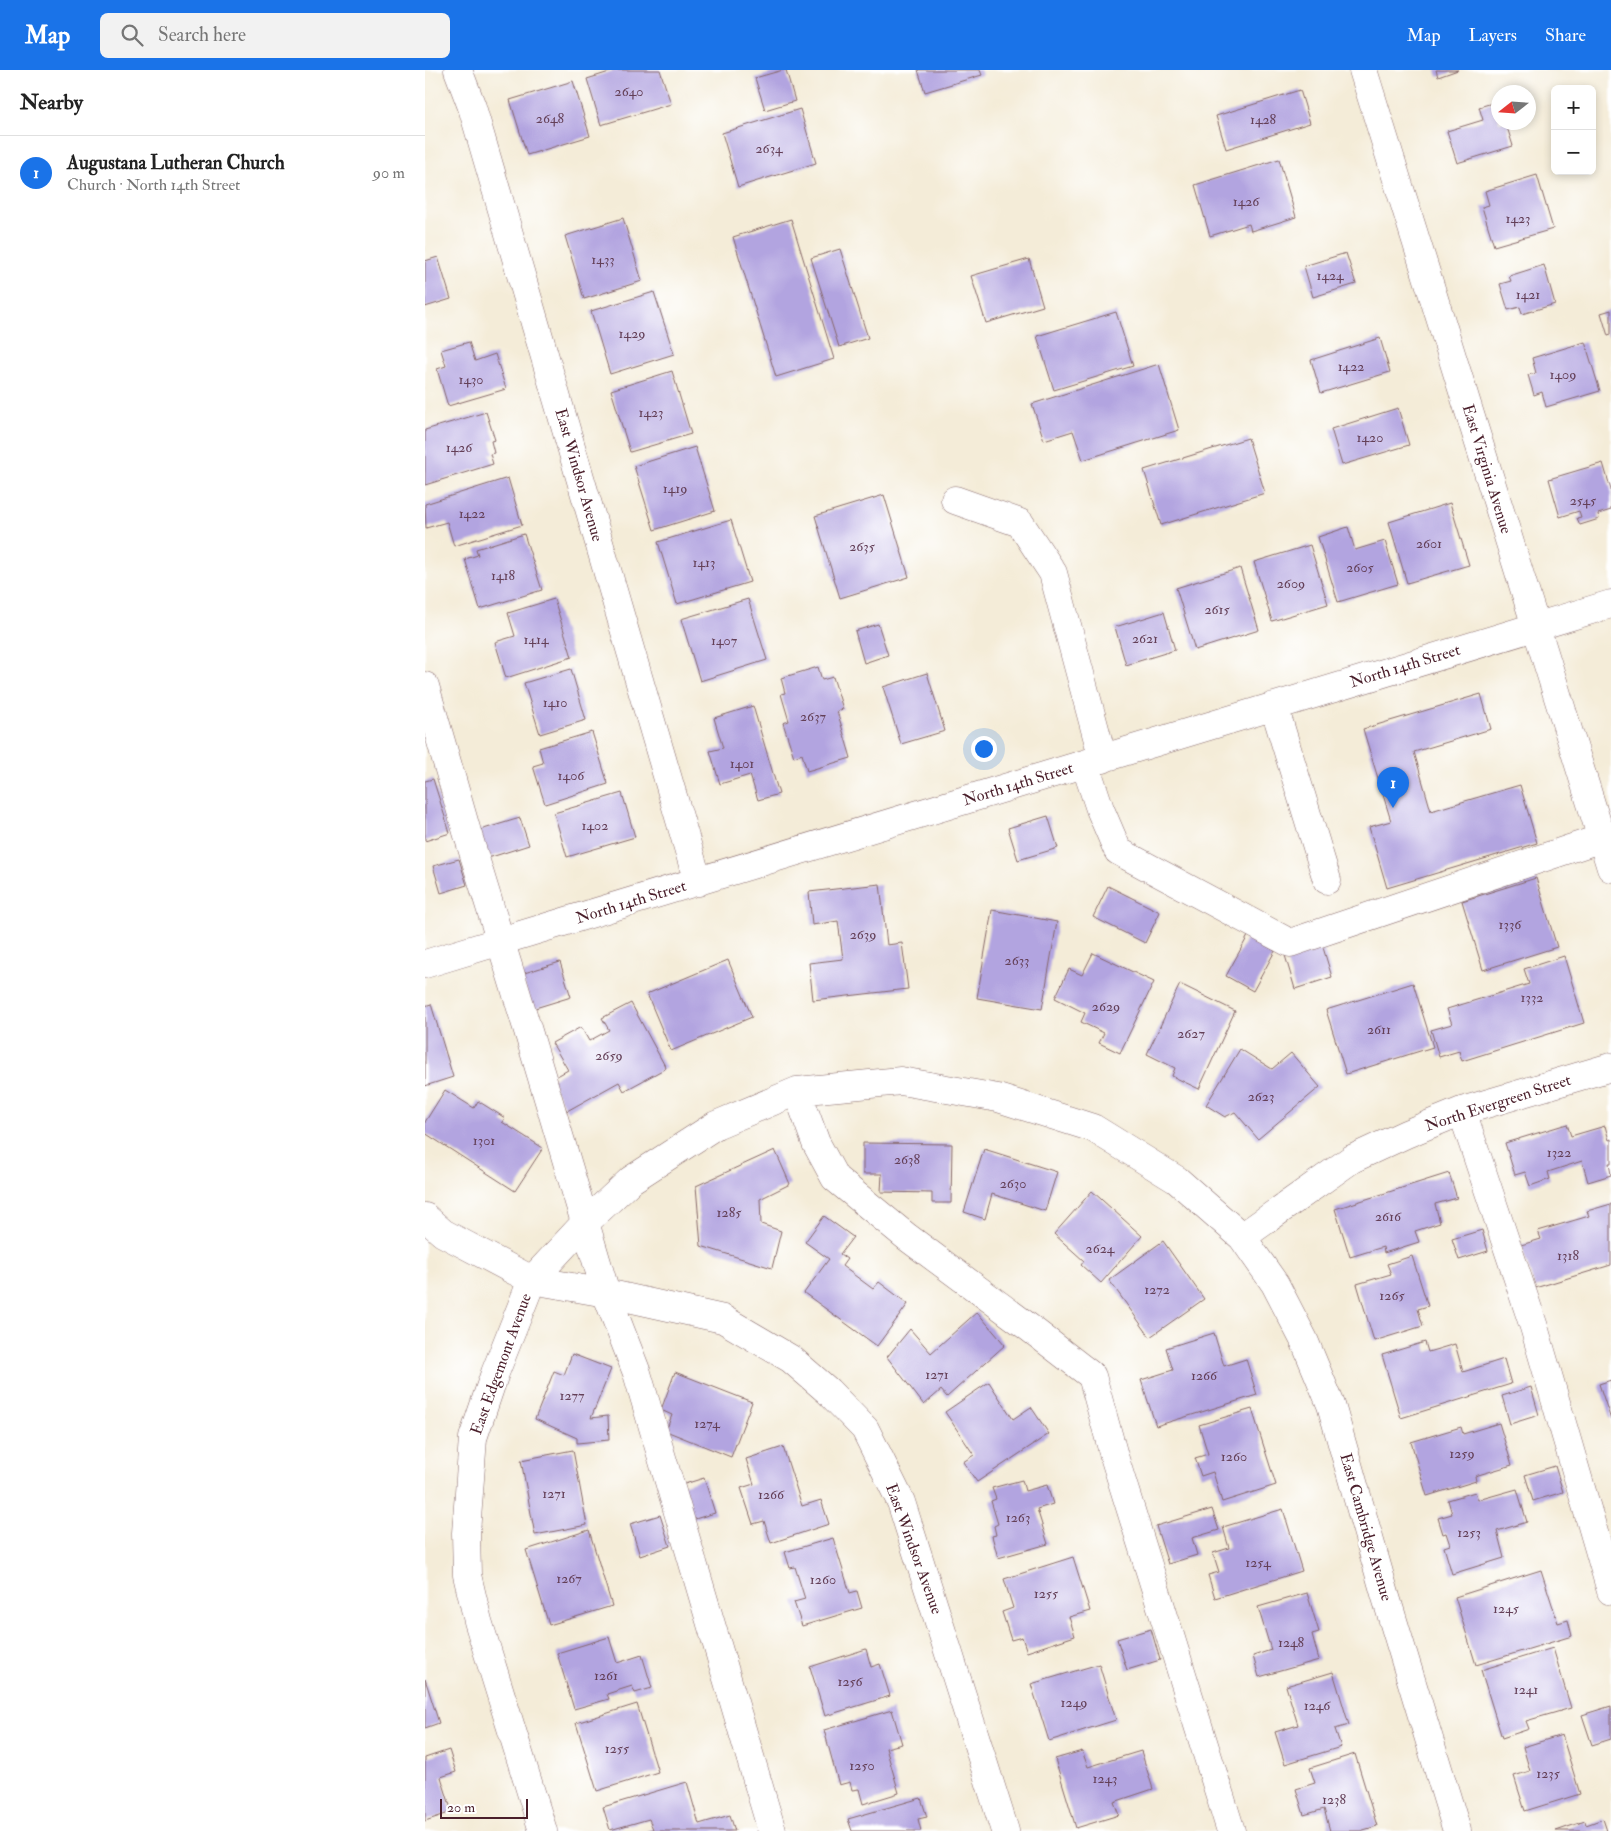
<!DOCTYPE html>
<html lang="en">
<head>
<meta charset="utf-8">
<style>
  body { margin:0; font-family:"IM FELL Double Pica",serif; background:#f2f2f2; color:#222 }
  .controls { position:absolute; right:15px; top:15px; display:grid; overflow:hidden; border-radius:8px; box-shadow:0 2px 8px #0003 }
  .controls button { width:45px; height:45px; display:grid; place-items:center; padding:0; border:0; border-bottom:1px solid #e0e0e0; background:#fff; color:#222; font:25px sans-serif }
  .compass { position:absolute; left:1066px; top:15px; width:45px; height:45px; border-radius:50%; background:#fff; box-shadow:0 2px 8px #0003; rotate:253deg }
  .scale { position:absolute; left:15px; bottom:12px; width:88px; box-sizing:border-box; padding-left:5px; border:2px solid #4a1f2b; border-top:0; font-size:14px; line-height:18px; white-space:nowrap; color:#4a1f2b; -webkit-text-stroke:4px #fff; paint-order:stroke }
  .you { position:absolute; left:558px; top:678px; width:18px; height:18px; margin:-12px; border:4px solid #fff; border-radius:50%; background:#1a73e8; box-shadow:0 0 0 8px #1a73e833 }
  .badge { display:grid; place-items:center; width:32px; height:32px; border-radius:50%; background:#1a73e8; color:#fff; font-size:16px; font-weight:700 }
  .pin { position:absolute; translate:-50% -41px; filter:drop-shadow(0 1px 2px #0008) }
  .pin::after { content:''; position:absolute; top:26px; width:18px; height:15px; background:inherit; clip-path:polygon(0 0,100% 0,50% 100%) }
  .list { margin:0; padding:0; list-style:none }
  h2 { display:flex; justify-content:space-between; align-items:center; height:65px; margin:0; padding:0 20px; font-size:21px }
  h2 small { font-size:16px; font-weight:400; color:#767676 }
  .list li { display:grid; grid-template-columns:32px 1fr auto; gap:15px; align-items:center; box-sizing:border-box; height:75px; padding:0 20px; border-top:1px solid #e0e0e0 }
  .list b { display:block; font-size:19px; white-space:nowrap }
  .list p { margin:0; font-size:16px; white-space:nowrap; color:#767676 }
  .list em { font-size:16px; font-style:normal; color:#767676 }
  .icon { flex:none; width:28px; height:28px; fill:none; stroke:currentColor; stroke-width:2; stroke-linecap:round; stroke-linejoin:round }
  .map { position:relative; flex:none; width:1186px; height:1761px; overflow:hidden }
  header { display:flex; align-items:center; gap:30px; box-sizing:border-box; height:70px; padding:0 25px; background:#1a73e8; color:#fff }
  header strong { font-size:24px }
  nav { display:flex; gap:28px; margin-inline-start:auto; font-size:18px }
  .search { width:350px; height:45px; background:#f2f2f2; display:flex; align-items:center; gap:12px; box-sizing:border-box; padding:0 18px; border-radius:8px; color:#767676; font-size:19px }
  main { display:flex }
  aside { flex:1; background:#fff }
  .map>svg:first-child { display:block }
  .building { fill:#b2a4e0 }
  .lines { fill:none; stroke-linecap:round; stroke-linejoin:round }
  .minor-casing { stroke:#866768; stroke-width:29 }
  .minor { stroke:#fff; stroke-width:28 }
  .labels { text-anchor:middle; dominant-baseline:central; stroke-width:5; stroke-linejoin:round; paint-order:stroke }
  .number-label { font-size:14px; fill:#644058 }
  .street-label { font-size:16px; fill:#4a1f2b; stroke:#fff }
</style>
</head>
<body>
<header>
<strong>Map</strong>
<div class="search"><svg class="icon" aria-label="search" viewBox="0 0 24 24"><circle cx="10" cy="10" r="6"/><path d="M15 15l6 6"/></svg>Search here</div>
<nav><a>Map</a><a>Layers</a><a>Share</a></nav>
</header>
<main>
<aside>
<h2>Nearby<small></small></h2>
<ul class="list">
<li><span class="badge">1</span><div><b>Augustana Lutheran Church</b><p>Church · North 14th Street</p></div><em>90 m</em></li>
</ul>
</aside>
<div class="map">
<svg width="1186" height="1761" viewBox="0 0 1186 1761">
  <rect width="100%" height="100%" fill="#fff"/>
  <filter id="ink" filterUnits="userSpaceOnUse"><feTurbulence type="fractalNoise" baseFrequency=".02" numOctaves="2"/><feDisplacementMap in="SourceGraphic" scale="10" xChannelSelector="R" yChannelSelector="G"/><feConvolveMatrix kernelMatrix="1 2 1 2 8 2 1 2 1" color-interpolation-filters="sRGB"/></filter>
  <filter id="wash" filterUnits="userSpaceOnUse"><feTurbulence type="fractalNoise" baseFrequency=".0096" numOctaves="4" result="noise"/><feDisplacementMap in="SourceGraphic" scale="20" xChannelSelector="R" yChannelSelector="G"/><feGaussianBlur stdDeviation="1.12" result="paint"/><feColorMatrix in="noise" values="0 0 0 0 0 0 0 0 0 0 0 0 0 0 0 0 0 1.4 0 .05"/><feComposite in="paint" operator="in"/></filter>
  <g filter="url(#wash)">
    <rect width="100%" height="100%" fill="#f4ecd8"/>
    <g id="blocks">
      <!-- building -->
      <path class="building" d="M191 0H235L246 34 176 55 162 9Z
        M358 0H361L370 31 340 40 330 8Z
        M493 0H555L557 5 500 22Z
        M1011 0H1033L1013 7Z
        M148 11 165 66 102 85 85 30Z
        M875 20 885 53 801 79 791 46Z
        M1074 31V52H1096L1082 57 1088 76 1032 93 1022 61 1058 50 1054 37Z
        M375 39 391 93 313 117 297 63Z
        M854 89 871 147 826 161 824 154 785 166 770 115Z
        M1112 105 1128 159 1069 176 1057 137 1064 135 1060 121Z
        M198 148 217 211 159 229 140 166Z
        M366 149 409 289 351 307 308 167Z
        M415 179 443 268 414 277 386 188Z
        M921 183 931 214 888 227 879 196Z
        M13 187 26 229 0 237V191Z
        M604 189 618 236 561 253 546 206Z
        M1119 195 1130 234 1097 244 1095 237 1083 240 1075 214 1086 211 1084 206Z
        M229 222 249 284 185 304 166 241Z
        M1186 240V265L1183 266 1176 243Z
        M691 242 708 296 629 320 612 266Z
        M955 268 965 302 896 323 886 290Z
        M44 272 50 291 70 284 81 319 23 336 12 299 21 296 16 280Z
        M1160 272 1175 321 1121 337 1117 322 1109 325 1103 305 1111 303 1107 288Z
        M734 294 754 360 658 390 648 361 619 370 607 334Z
        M247 301 266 364 205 382 186 320Z
        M973 338 984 375 917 395 906 359Z
        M61 342 70 370 66 371 69 383 65 384 68 394 0 415V360Z
        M823 368 840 423 736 455 719 400Z
        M270 377 290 441 229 460 209 396Z
        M1178 393 1186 420V440L1173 444 1174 449 1155 455 1152 448 1156 447 1154 441 1135 447 1124 409Z
        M83 408 97 455 29 476 22 452 1 458 0 434Z
        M459 425 484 507 415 528 390 446Z
        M1025 433 1044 495 982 513 964 452Z
        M306 450 325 512 252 534 233 472Z
        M923 457 930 480 960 471 973 514 913 532 893 467Z
        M99 464 117 520 55 539 40 489 53 485 51 479Z
        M885 475 903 534 847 551 829 492Z
        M815 498 834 560 770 580 751 518Z
        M129 529 147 587 81 608 70 572 90 566 83 543Z
        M323 529 342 590 275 611 256 549Z
        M739 542 750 580 701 595 690 557Z
        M453 554 463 585 439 593 430 561Z
        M393 597 397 610 408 607 418 639 412 641 426 688 382 701 377 684 369 687 358 653 364 651 356 624 360 623 356 608Z
        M146 599 161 650 115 664 99 613Z
        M502 603 520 661 476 674 458 617Z
        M1056 624 1066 659 989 682 1006 741 1095 715 1112 773 962 818 944 757 966 751 938 659Z
        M328 636 354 724 333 730 325 705 295 714 285 681 298 678 289 648Z
        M167 662 183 714 120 734 108 696 118 693 114 678Z
        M8 709 25 763 0 771V711Z
        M197 723 210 767 142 787 129 743Z
        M623 746 633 778 593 790 583 758Z
        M95 748 104 775 60 789 52 761Z
        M34 789 42 815 16 823 8 796Z
        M1111 808 1132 877 1058 900 1037 831Z
        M455 814 462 875 477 873 483 919 388 930 384 893 418 889 413 851 387 855 384 822Z
        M683 816 735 842 720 873 668 847Z
        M567 840 632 852 617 939 552 928Z
        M823 866 850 881 828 921 801 906Z
        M896 871 907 907 870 919 859 882Z
        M668 883 729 912 695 983 674 973 679 963 656 952 660 943 630 928 644 899 657 905Z
        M1139 886 1159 953 1037 991 1034 981 1014 987 1006 960 1027 954 1022 939 1104 914 1099 899Z
        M303 890 327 947 246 981 222 924Z
        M135 892 146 927 107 939 96 904Z
        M988 913 1008 977 921 1004 901 940Z
        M755 914 810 941 774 1019 747 1006 750 998 722 984Z
        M206 933 241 998 199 1021 194 1012 142 1041 125 1010 143 1000 127 973 156 957 164 971 184 960 177 948Z
        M6 934 28 1007 0 1016V936Z
        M815 979 847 999 866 983 895 1017 833 1069 810 1042 800 1047 781 1035Z
        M20 1020 49 1038 53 1031 80 1048 77 1052 118 1078 90 1121 0 1063V1052Z
        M1142 1054 1146 1066 1180 1056 1184 1070 1186 1069V1093H1184L1186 1105 1163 1112 1157 1091 1123 1102 1125 1109 1105 1116 1100 1102 1090 1105 1080 1073Z
        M438 1073 527 1074 526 1133H507V1123L456 1122 457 1104H438Z
        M559 1079 632 1102 620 1141 567 1124 560 1149 539 1142Z
        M350 1080 365 1114 335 1129 336 1154 356 1161 347 1198 276 1176 271 1116Z
        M1024 1103 1032 1128 1010 1134 1015 1153 990 1161 994 1172 959 1183 958 1177 925 1187 910 1139Z
        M667 1121 717 1166 676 1213 656 1195 659 1191 629 1164Z
        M1186 1134V1195L1110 1218 1096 1175 1116 1169 1113 1161 1164 1146 1162 1141Z
        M399 1146 428 1167 415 1184 422 1189 417 1196 448 1219 454 1212 483 1234 452 1276 379 1223 404 1189 380 1172Z
        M1057 1160 1063 1181 1034 1190 1027 1169Z
        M738 1171 779 1229 725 1267 684 1210Z
        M987 1186 1003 1236 993 1239 998 1256 949 1271 932 1214 966 1204 962 1194Z
        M552 1242 580 1275 522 1327 516 1320 499 1335 462 1287 485 1259 506 1283Z
        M789 1263 799 1296 821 1289 832 1325 731 1356 716 1310 748 1300 741 1278Z
        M1000 1272 1003 1282 1030 1274 1038 1302 1079 1289 1086 1314 976 1348 957 1285Z
        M147 1284 186 1299 166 1348 183 1346 184 1370 152 1373V1368L110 1349 129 1301 139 1305Z
        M250 1302 327 1332 306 1387 241 1361 247 1345 236 1340Z
        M1186 1310V1350L1174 1314Z
        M564 1312 588 1349 606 1337 624 1364 552 1412 538 1392 549 1385 520 1342Z
        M1106 1317 1114 1345 1085 1354 1077 1326Z
        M827 1339 851 1415 797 1432 788 1402 776 1406 770 1388 783 1384 774 1355Z
        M1074 1353 1087 1395 1050 1406 1051 1411 1002 1426 986 1372 1036 1357 1038 1364Z
        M358 1377 377 1436 396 1430 404 1454 346 1473 339 1451 328 1454 316 1418 329 1414 321 1389Z
        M148 1380 162 1455 110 1465 96 1390Z
        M1130 1396 1138 1422 1108 1431 1100 1405Z
        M279 1408 290 1443 260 1452 250 1417Z
        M597 1410 600 1421 622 1415 628 1434 612 1439 623 1474 573 1488 567 1466 571 1465 569 1456 573 1454 566 1431 571 1429 567 1418Z
        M1092 1419 1102 1452 1072 1461 1079 1488 1027 1504 1019 1477 1025 1475 1021 1463 1018 1464 1013 1448 1027 1444 1023 1430 1050 1422 1053 1430Z
        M787 1439 794 1460 767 1468 772 1485 743 1494 731 1456Z
        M858 1439 877 1501 790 1528 783 1505 794 1502 788 1483 804 1478 798 1457Z
        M235 1445 245 1476 215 1486 205 1454Z
        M164 1460 187 1536 124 1555 101 1480Z
        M408 1468 425 1523 432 1521 437 1538 377 1556 369 1532 380 1529 370 1497 365 1498 360 1482Z
        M648 1487 665 1541 644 1547 650 1566 602 1582 597 1567 586 1570 577 1542 588 1538 579 1509Z
        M1116 1500 1133 1553 1143 1550 1147 1566 1051 1595 1030 1527Z
        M882 1523 894 1562 887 1564 894 1590 834 1607 828 1586 846 1580 833 1537Z
        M726 1559 735 1590 702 1600 692 1569Z
        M184 1567 192 1593 217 1585 227 1618 210 1623 207 1616 182 1624 184 1629 149 1639 132 1583Z
        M1128 1578 1146 1638 1101 1651 1104 1659 1077 1668 1056 1600Z
        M441 1579 446 1597 455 1594 465 1626 400 1646 385 1597Z
        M674 1594 691 1650 624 1671 606 1614Z
        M908 1602 924 1655 910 1659 916 1677 860 1694 850 1662 873 1655 861 1616Z
        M0 1609 14 1653 0 1658Z
        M212 1634 233 1702 172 1721 151 1653Z
        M1186 1636V1669L1167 1675 1157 1645Z
        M467 1640 477 1674 461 1678 474 1723 438 1734 434 1719 427 1720 425 1712 414 1715 399 1660Z
        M1137 1665 1155 1724 1100 1741 1089 1706 1105 1701 1098 1677Z
        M24 1680 31 1702 16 1707 27 1742 0 1751V1688Z
        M657 1681 663 1697 716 1681 728 1719 689 1732 694 1745 651 1758 630 1689Z
        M930 1684 952 1756 935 1761H905L899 1739 879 1745 871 1719 890 1713 885 1698Z
        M262 1712 274 1754 305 1745 310 1761H221L228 1759 224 1749 185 1760 178 1737Z
        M496 1728 502 1747 493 1749 496 1761H427L423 1749Z
        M1178 1749 1182 1761H1131L1160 1751 1161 1755Z"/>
    </g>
  </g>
  <g filter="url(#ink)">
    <use href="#blocks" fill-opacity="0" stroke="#866768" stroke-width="1"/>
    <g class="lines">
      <!-- minor casing -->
      <g class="minor-casing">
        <path id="minor" d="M33 0 47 37 273 812
          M938 0 1186 798
          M530 430 595 453 628 503 678 689
          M0 616 42 762 103 961 181 1223 212 1303 347 1761
          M849 636 902 810
          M660 694 675 739 693 781 865 873 1186 765
          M0 894 1186 534
          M372 1021 391 1073 410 1108 482 1167 606 1259 667 1306 689 1386 806 1761
          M1037 1041 1109 1257 1186 1521
          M0 1147 18 1163 107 1210 70 1303 48 1368 41 1463 42 1505 53 1551 118 1761
          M817 1167 850 1214 879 1270 906 1335 960 1524 1032 1761
          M107 1210 160 1153 206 1110 291 1055 372 1021 476 1011 573 1028 668 1058 752 1110 817 1167 927 1089 981 1064 1037 1041 1186 997
          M107 1210 181 1223 298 1249 366 1289 403 1321 440 1359 476 1432 580 1761"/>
      </g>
      <!-- minor -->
      <use href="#minor" class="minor"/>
    </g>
  </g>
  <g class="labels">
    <!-- number labels -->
    <g class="number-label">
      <text x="204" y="21">2640</text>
      <text x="125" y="48">2648</text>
      <text x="838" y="49">1428</text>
      <text x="344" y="78">2634</text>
      <text x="821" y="131">1426</text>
      <text x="1093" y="148">1423</text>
      <text x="178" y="189">1433</text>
      <text x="905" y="205">1424</text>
      <text x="1103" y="224">1421</text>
      <text x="207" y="263">1429</text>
      <text x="926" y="296">1422</text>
      <text x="1138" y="304">1409</text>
      <text x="46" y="309">1430</text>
      <text x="226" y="342">1423</text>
      <text x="945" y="367">1420</text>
      <text x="34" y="377">1426</text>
      <text x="250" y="418">1419</text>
      <text x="1158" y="430">2545</text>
      <text x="47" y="443">1422</text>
      <text x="1004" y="473">2601</text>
      <text x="437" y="476">2635</text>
      <text x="279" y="492">1413</text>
      <text x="935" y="497">2605</text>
      <text x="78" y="505">1418</text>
      <text x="866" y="513">2609</text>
      <text x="792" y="539">2615</text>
      <text x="720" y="568">2621</text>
      <text x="111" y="569">1414</text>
      <text x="299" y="570">1407</text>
      <text x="130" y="632">1410</text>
      <text x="388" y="646">2637</text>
      <text x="317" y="693">1401</text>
      <text x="146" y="705">1406</text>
      <text x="170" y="755">1402</text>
      <text x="1085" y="854">1336</text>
      <text x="438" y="864">2639</text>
      <text x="592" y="890">2633</text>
      <text x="1107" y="927">1332</text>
      <text x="681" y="936">2629</text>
      <text x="954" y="959">2611</text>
      <text x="766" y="963">2627</text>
      <text x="184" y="985">2659</text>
      <text x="836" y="1026">2623</text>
      <text x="59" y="1070">1301</text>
      <text x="1134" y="1082">1322</text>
      <text x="482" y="1089">2638</text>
      <text x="588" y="1113">2630</text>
      <text x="304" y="1142">1285</text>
      <text x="963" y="1146">2616</text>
      <text x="675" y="1178">2624</text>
      <text x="1143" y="1185">1318</text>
      <text x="732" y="1219">1272</text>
      <text x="967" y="1225">1265</text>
      <text x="512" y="1304">1271</text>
      <text x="779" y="1305">1266</text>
      <text x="147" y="1325">1277</text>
      <text x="282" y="1353">1274</text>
      <text x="1037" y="1383">1259</text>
      <text x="809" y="1386">1260</text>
      <text x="129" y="1423">1271</text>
      <text x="346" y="1424">1266</text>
      <text x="593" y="1447">1263</text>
      <text x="1044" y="1462">1253</text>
      <text x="833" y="1492">1254</text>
      <text x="144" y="1508">1267</text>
      <text x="398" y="1509">1260</text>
      <text x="621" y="1523">1255</text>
      <text x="1081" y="1538">1245</text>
      <text x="866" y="1572">1248</text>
      <text x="181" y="1605">1261</text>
      <text x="425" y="1611">1256</text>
      <text x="1101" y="1619">1241</text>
      <text x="649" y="1632">1249</text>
      <text x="892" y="1635">1246</text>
      <text x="192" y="1678">1255</text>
      <text x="437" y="1695">1250</text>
      <text x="1123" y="1703">1235</text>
      <text x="680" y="1708">1243</text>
      <text x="909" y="1729">1238</text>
    </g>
    <!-- street labels -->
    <g class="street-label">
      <text transform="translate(1062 399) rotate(73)">East Virginia Avenue</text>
      <text transform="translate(154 405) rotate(74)">East Windsor Avenue</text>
      <text transform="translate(980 596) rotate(-17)">North 14th Street</text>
      <text transform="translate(593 714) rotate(-17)">North 14th Street</text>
      <text transform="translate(206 832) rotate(-17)">North 14th Street</text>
      <text transform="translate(1073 1033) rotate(-18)">North Evergreen Street</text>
      <text transform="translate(76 1294) rotate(-70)">East Edgemont Avenue</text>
      <text transform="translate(941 1457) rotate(74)">East Cambridge Avenue</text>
      <text transform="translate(489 1479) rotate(70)">East Windsor Avenue</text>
    </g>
  </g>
</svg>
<div class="controls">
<button>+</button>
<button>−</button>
</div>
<svg class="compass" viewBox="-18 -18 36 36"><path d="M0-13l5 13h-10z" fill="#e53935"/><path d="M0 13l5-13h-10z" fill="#767676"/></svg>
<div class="scale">20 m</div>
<div class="you"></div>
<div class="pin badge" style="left:968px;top:738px">1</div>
</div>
</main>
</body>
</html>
